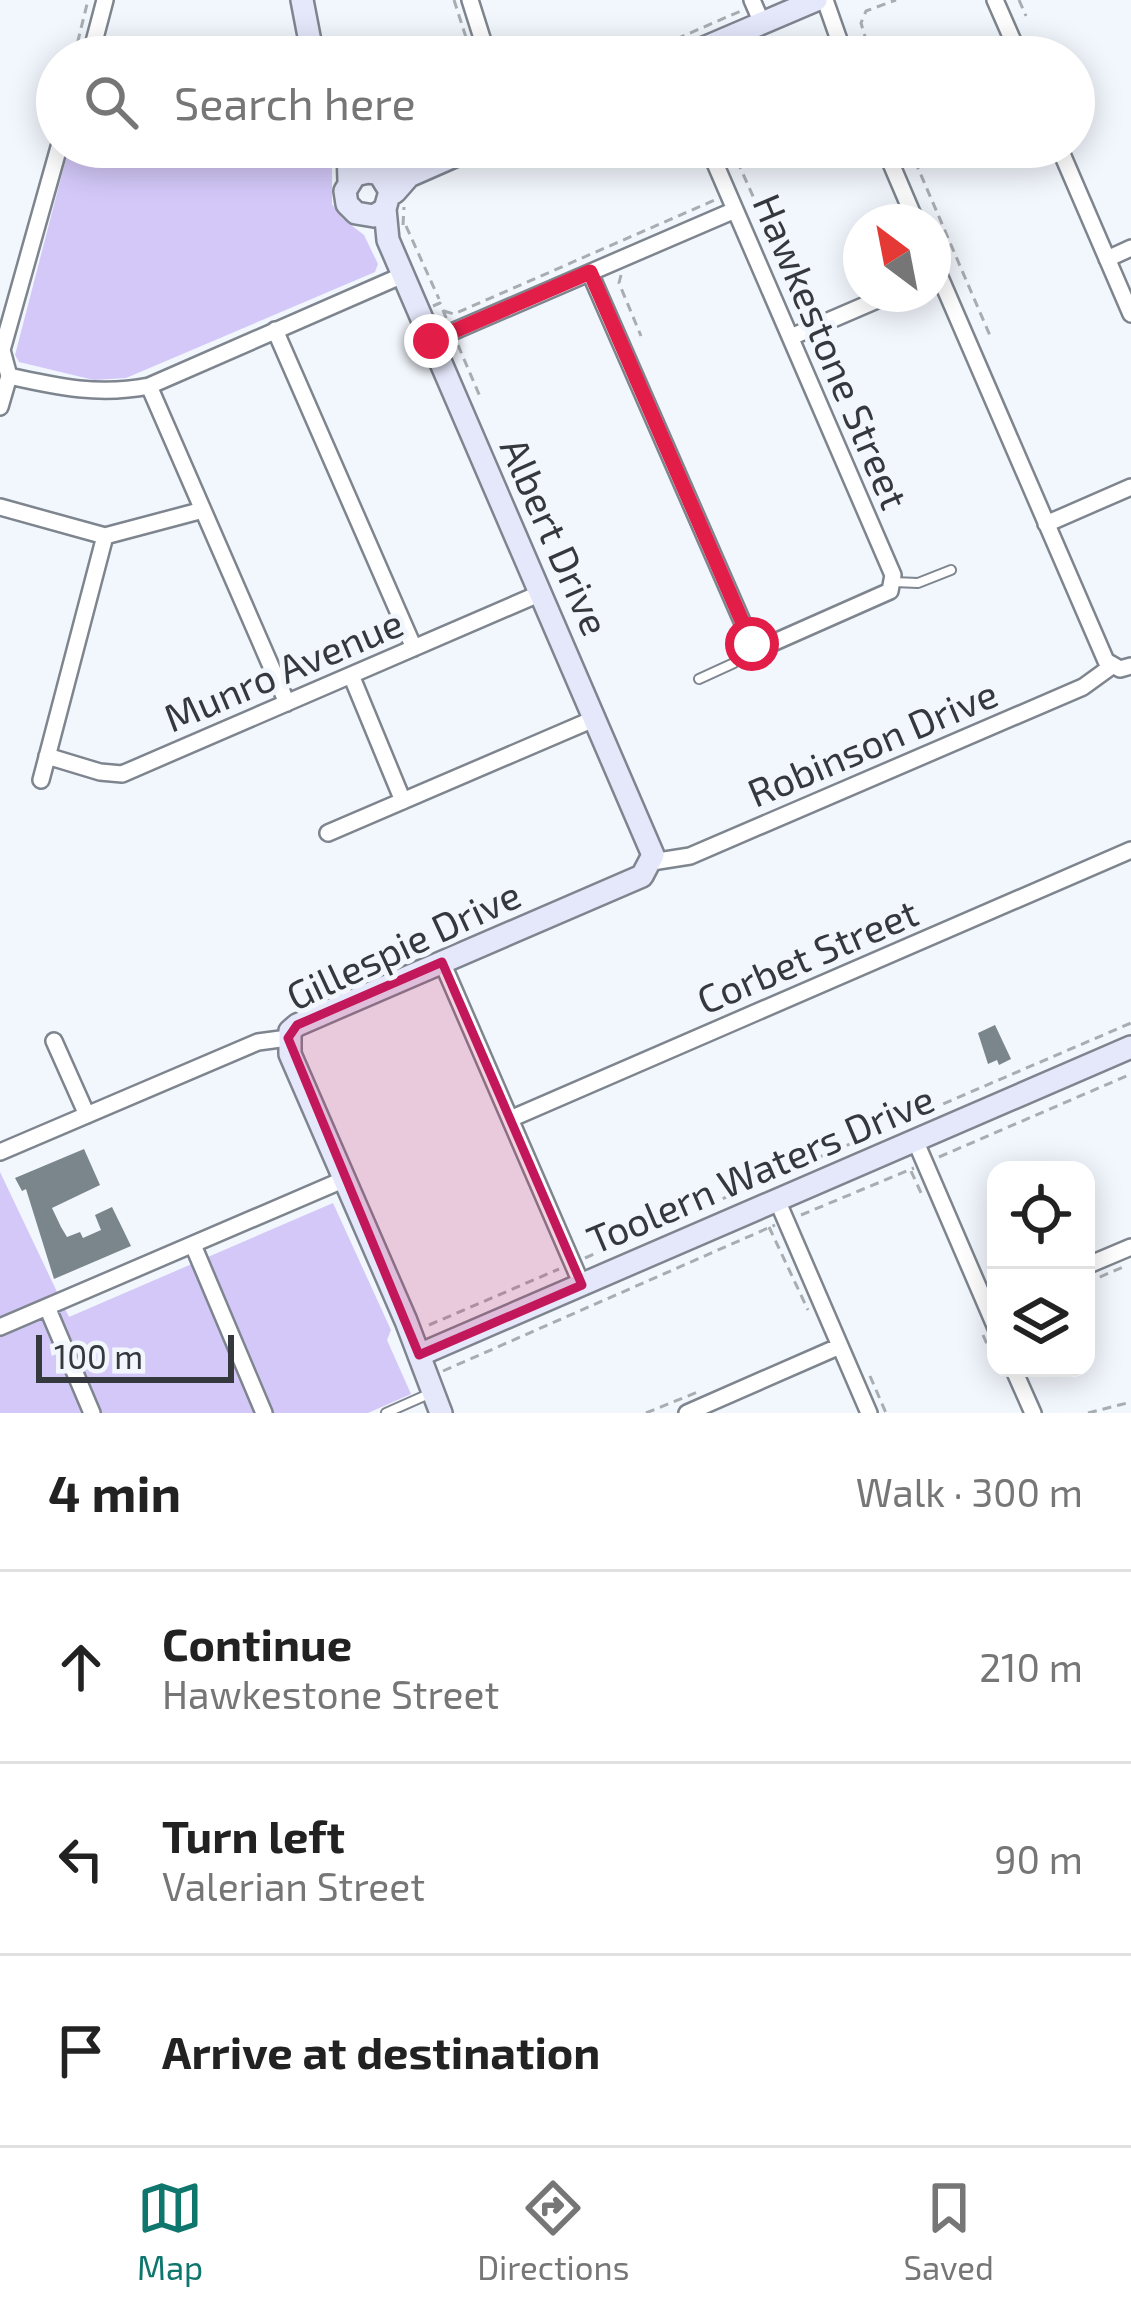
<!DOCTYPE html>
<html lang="en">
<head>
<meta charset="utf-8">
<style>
  body { margin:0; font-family:"Exo 2",sans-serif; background:#f2f2f2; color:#222 }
  .controls { position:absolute; right:36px; bottom:36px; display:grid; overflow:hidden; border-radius:24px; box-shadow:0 6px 30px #0003 }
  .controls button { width:108px; height:108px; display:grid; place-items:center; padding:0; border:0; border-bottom:3px solid #e0e0e0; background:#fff; color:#222; font:60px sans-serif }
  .compass { position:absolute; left:843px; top:204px; width:108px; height:108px; border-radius:50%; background:#fff; box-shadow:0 6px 30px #0003; rotate:328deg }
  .scale { position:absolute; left:36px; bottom:30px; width:198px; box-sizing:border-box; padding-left:12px; border:6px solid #35383c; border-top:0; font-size:33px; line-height:42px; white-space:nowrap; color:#35383c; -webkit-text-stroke:9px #f2f7fd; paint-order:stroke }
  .stop { position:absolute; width:36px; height:36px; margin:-27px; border:9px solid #e11d48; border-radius:50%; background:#fff }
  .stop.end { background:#e11d48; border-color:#fff; box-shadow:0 3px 12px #0008 }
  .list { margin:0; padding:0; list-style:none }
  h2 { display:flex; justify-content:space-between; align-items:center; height:156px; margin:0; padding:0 48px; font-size:51px }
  h2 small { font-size:39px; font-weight:400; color:#767676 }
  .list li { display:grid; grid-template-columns:78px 1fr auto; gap:36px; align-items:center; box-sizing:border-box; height:192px; padding:0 48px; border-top:3px solid #e0e0e0 }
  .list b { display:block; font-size:45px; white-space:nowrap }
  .list p { margin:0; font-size:39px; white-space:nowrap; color:#767676 }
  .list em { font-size:39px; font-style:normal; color:#767676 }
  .icon { flex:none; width:66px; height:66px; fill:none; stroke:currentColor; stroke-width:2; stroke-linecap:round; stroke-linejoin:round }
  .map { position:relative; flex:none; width:1131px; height:1413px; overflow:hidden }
  .search { position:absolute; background:#fff; box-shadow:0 6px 30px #0003; left:36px; right:36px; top:36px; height:132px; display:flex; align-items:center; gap:30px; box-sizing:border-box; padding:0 42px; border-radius:66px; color:#767676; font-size:45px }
  .sheet { height:732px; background:#fff }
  nav { display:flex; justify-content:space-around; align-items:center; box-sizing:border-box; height:168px; border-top:3px solid #e0e0e0; background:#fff; font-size:33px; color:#767676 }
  nav a { display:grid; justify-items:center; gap:6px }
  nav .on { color:#0f766e }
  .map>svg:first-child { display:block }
  .green { fill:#d3c8f8 }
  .building { fill:#7a858c }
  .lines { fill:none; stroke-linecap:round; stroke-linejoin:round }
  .lane-casing { stroke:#7e858f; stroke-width:12 }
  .street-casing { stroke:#7e858f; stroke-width:20 }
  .secondary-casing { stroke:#7e858f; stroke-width:26 }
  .path { stroke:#a8adb2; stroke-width:3; stroke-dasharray:9 6; stroke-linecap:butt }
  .lane { stroke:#fff; stroke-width:8 }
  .street { stroke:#fff; stroke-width:15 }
  .secondary { stroke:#e5e8fb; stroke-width:21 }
  .route { stroke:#e11d48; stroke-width:15 }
  .marked { fill:#c2185b; fill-opacity:0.2; stroke:#c2185b; stroke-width:9; stroke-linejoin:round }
  .labels { text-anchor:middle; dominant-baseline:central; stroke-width:10; stroke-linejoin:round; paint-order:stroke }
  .street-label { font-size:39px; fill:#35383c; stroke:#f2f7fd }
</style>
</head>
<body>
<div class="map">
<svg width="1131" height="1413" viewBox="0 0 1131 1413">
  <rect width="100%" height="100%" fill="#f2f7fd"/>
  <!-- green -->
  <path class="green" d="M69 147H328L332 162V204L342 218 364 235 378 264 375 272 126 378 94 380 19 362 15 355Z
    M0 1172 69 1317 333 1203 391 1330 387 1340 411 1394 368 1413H0Z"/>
  <!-- building -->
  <path class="building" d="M995 1025 1011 1059 999 1065 997 1060 988 1064 978 1033Z
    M84 1149 100 1185 52 1208 61 1227 67 1237 80 1232 83 1238 101 1230 95 1215 112 1207 131 1246 54 1279 26 1189 22 1191 15 1178Z"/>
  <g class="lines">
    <!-- lane casing -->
    <g class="lane-casing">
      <path id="lane" d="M894 582 918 583 951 570
        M699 679 734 663 751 645
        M386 1413 431 1393"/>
    </g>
    <!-- street casing -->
    <g class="street-casing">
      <path id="street" d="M470 0 488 57
        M752 0 762 23
        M825 0 845 57
        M995 0 1020 57
        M90 57 105 0
        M884 147 916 222
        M1059 147 1131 314
        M1107 259 1131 248
        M933 261 1106 661 1120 669 1131 666
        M590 273 752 644 757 647 768 645 890 591 893 575 708 147
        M275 330 414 648
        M791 337 891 294
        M431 341 735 210
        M9 376 2 350 59 147
        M149 386 287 703
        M0 407 9 376C58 387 100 396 149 386L403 275
        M0 507 105 536 203 510
        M1046 524 1131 487
        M351 675 403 801
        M47 756 100 772 122 774 541 593
        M41 780 105 536
        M328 833 596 718
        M652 862 690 856 1083 687 1112 666
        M442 962 582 1285
        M54 1041 87 1115
        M510 1119 1131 850
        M915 1140 996 1328
        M0 1152 258 1042 288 1038
        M777 1200 869 1413
        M193 1245 264 1413
        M1086 1266 1131 1247
        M47 1307 92 1413
        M0 1327 345 1179
        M1013 1368 1033 1413
        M687 1413 840 1346"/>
    </g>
    <!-- secondary casing -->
    <g class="secondary-casing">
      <path id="secondary" d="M302 0 313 57
        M683 57 816 0
        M348 148 349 182
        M380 175 390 191 385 209 374 216 356 213 347 204 345 191 355 175 368 172 399 176
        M395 192 409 176 475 147
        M385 209 388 240 653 855 642 876 297 1025 290 1031V1054L406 1321 441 1413
        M419 1355 1131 1047"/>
    </g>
    <!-- path -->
    <path class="path" d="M454 0 470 50
      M1019 0 1026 16
      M74 57 88 0
      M635 57 743 10
      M871 57 861 23 866 11 896 0
      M51 119 57 101
      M731 147 803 308 815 310
      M909 147 991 338
      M492 156 512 147
      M403 225 404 207
      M406 226 439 299
      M621 275 619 283 641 336
      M902 303 923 294
      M433 306 440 303 447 320
      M444 311 454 314 717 199
      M822 338 818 347 841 398
      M458 345 481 399
      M939 1157 1131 1074
      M911 1171 922 1195
      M801 1215 914 1168
      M769 1227 808 1310
      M585 1258 1131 1023
      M1086 1283 1123 1267
      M429 1325 559 1269
      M983 1335 996 1365
      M443 1371 775 1225
      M870 1376 886 1413
      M646 1413 700 1391
      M1088 1413 1131 1402"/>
    <!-- lane -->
    <use href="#lane" class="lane"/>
    <!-- street -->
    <use href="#street" class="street"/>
    <!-- secondary -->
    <use href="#secondary" class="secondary"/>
  </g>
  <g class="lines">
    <!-- route -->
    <path class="route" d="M431 341 590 272 752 644"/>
  </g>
  <!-- marked area -->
  <path class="marked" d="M442 962 582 1285 419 1355 288 1038 297 1025Z"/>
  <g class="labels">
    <!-- street labels -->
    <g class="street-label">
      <text transform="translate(832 351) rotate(67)">Hawkestone Street</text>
      <text transform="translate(556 536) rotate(66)">Albert Drive</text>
      <text transform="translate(283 669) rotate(-23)">Munro Avenue</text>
      <text transform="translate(872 742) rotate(-23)">Robinson Drive</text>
      <text transform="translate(403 944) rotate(-25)">Gillespie Drive</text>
      <text transform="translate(807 955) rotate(-23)">Corbet Street</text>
      <text transform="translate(760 1168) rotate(-23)">Toolern Waters Drive</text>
    </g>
  </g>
</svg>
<div class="controls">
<button><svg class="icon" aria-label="locate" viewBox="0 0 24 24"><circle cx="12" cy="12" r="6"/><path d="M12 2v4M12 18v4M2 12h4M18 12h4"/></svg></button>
<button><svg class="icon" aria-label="layers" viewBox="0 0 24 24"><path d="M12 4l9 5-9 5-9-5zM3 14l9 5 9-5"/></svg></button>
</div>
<svg class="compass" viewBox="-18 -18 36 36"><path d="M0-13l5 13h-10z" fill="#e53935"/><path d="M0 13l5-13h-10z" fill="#767676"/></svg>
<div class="scale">100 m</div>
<div class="stop" style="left:752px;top:644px"></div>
<div class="stop end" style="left:431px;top:341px"></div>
<div class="search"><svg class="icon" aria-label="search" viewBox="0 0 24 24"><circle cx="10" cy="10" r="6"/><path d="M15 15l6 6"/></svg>Search here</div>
</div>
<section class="sheet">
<h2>4 min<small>Walk · 300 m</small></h2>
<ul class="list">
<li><svg class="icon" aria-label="ahead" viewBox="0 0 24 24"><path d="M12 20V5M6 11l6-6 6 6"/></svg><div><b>Continue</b><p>Hawkestone Street</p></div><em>210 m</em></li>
<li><svg class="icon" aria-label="left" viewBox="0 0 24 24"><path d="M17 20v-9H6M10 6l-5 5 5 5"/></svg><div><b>Turn left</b><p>Valerian Street</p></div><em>90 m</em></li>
<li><svg class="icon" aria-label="arrive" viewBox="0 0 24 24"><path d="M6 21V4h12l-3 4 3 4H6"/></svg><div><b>Arrive at destination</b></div></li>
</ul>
</section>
<nav>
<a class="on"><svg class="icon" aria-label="map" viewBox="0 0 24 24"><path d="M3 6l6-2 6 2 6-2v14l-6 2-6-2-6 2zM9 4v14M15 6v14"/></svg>Map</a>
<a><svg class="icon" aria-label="directions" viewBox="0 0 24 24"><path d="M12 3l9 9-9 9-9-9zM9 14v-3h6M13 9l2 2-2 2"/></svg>Directions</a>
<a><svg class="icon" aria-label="saved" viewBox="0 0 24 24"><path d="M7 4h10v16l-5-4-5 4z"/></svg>Saved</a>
</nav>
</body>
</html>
